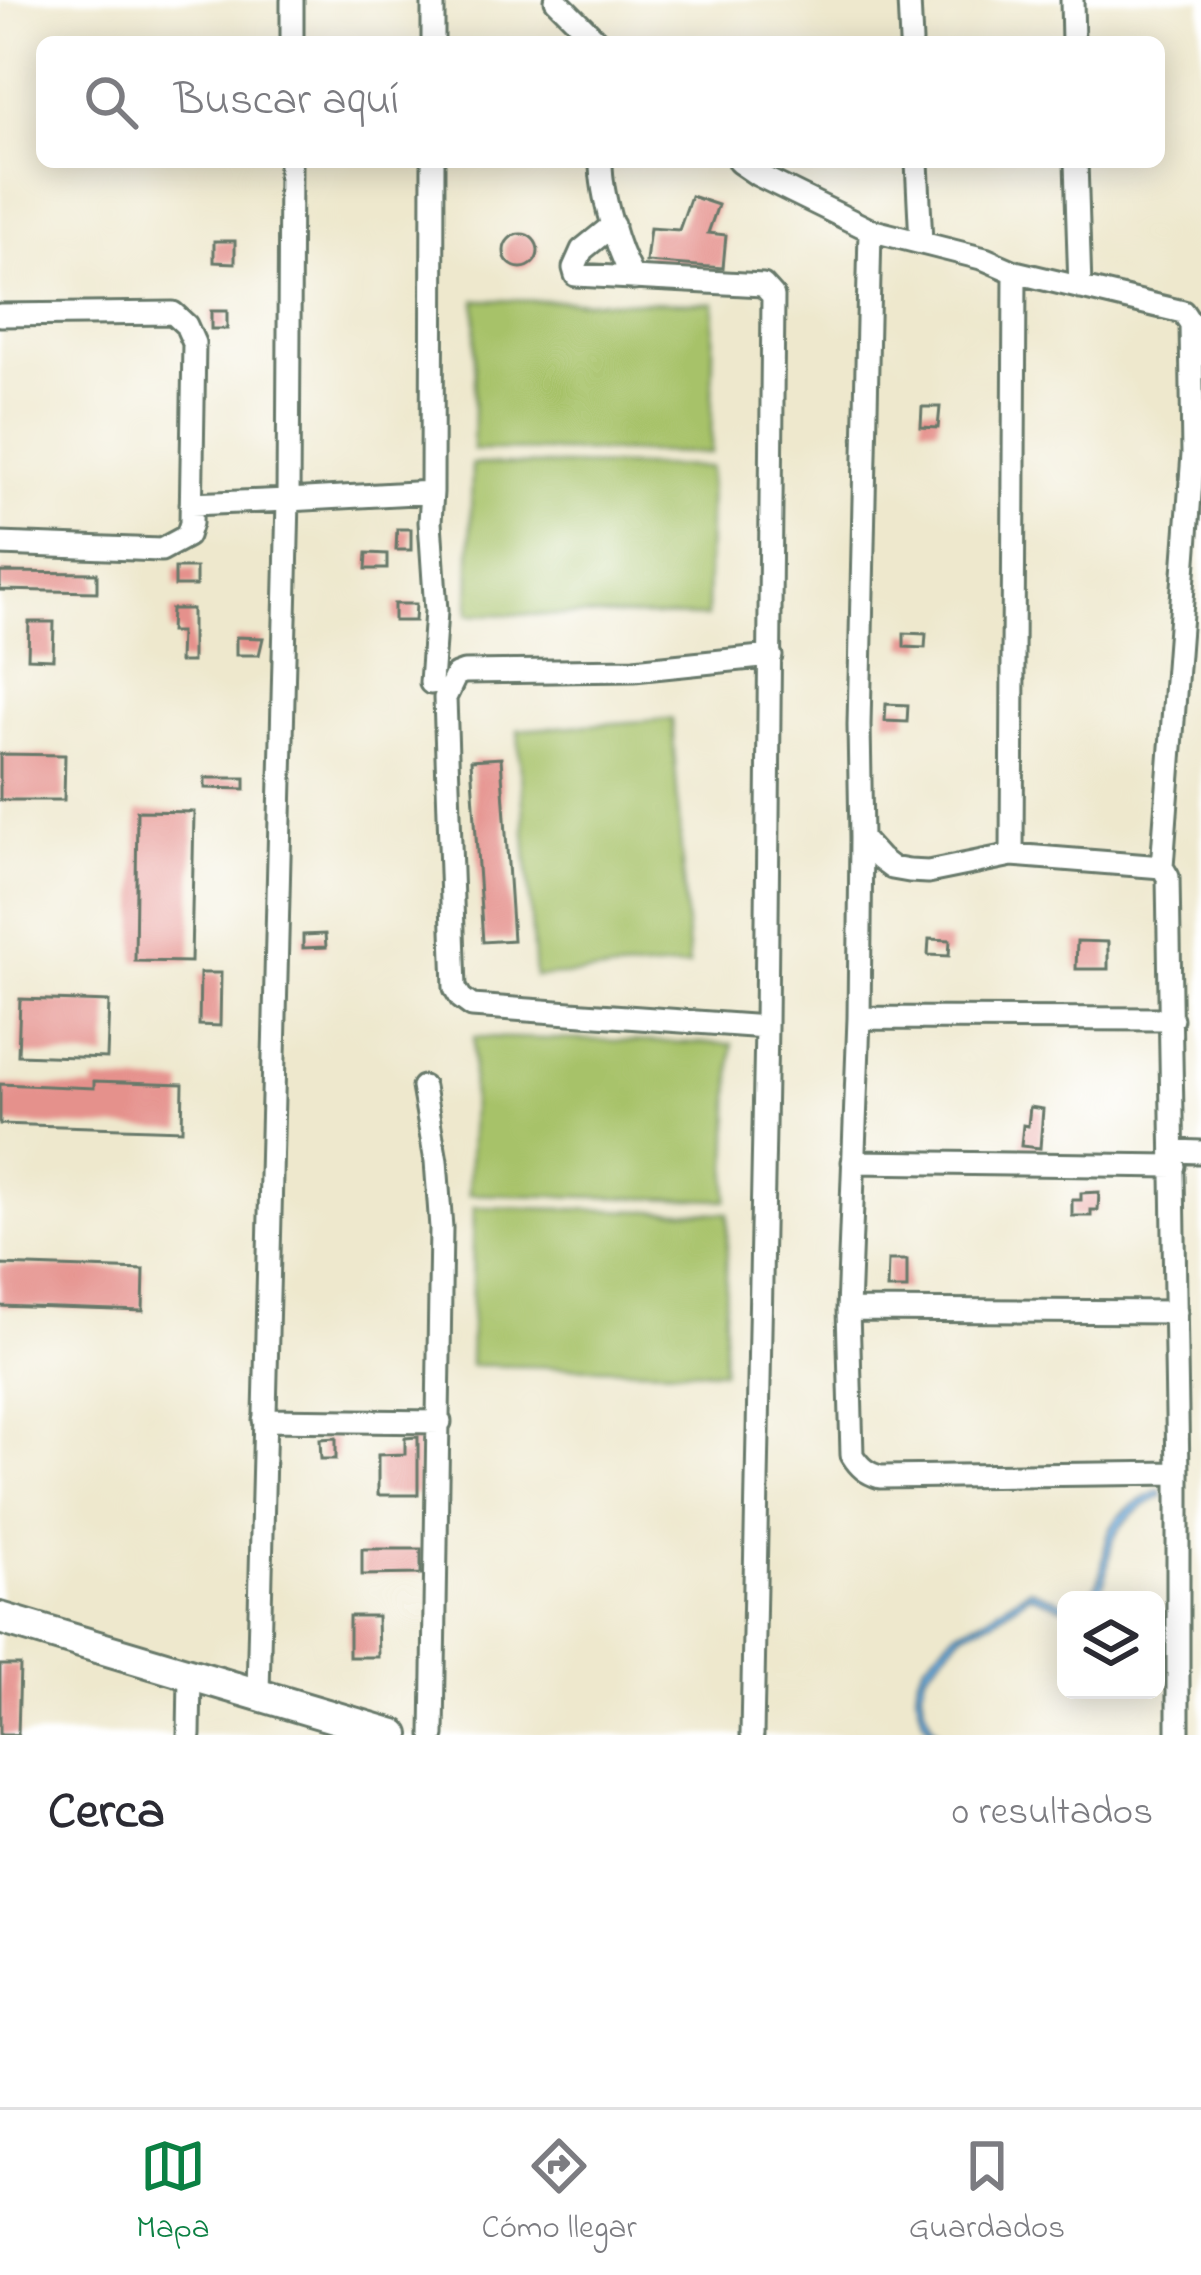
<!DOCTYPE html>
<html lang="es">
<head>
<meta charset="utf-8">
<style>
  body { margin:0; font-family:"Indie Flower",sans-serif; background:#f2f2f3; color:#2b2b33 }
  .controls { position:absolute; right:36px; bottom:36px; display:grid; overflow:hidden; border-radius:18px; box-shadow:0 6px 30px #0003 }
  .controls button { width:108px; height:108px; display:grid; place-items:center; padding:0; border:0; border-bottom:3px solid #e1e1e2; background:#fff; color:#2b2b33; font:60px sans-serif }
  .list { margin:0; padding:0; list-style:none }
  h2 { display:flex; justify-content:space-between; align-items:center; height:156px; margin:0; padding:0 48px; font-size:51px }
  h2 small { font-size:39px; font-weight:400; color:#7c7c81 }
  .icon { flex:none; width:66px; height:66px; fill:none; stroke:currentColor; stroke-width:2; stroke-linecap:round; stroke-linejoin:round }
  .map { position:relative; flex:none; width:1201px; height:1735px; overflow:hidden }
  .search { position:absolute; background:#fff; box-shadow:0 6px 30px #0003; left:36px; right:36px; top:36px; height:132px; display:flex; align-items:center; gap:30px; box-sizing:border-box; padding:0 42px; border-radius:18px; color:#7c7c81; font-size:45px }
  .sheet { height:372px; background:#fff }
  nav { display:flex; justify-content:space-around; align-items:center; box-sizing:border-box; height:168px; border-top:3px solid #e1e1e2; background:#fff; font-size:33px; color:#7c7c81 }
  nav a { display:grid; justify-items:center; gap:6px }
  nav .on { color:#0b8043 }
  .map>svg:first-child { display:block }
  .green { fill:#a7c269; stroke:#63804e; stroke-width:3 }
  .water { fill:#6dace0; stroke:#46748a; stroke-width:3 }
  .building { fill:#e5918c }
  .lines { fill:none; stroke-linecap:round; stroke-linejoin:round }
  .minor-casing { stroke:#67796a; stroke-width:27 }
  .highway-casing { stroke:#67796a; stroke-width:36 }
  .minor { stroke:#fff; stroke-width:21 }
  .highway { stroke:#fff; stroke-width:30 }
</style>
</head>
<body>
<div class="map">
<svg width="1201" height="1735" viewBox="0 0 1201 1735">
  <rect width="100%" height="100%" fill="#fff"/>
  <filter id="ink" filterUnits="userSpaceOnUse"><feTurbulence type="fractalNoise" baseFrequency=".00833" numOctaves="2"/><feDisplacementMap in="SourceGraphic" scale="24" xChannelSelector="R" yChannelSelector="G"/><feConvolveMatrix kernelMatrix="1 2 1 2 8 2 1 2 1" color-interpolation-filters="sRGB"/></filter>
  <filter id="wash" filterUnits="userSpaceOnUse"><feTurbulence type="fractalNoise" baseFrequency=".004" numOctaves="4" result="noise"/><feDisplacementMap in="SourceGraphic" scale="48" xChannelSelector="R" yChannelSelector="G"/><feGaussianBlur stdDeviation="2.7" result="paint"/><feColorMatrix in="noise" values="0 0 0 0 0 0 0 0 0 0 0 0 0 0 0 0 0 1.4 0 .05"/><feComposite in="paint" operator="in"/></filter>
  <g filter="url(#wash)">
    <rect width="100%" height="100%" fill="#eee8cd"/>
    <!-- green -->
    <path class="green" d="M476 300 714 303 711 453 473 450Z
      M472 464 710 467 707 617 469 614Z
      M672 719 689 966 535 977 518 730Z
      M474 1037 732 1044 727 1200 469 1194Z
      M474 1207 728 1213 723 1371 470 1365Z"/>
    <!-- water -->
    <path class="water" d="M1160 1490 1163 1495C1139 1508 1115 1523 1110 1552 1107 1571 1106 1585 1094 1600H1083C1108 1578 1099 1563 1108 1536 1115 1512 1139 1501 1160 1490Z
      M1029 1589 1066 1602V1608L1029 1595 995 1619 963 1633 925 1674 922 1690 924 1704 932 1725 940 1735H934L923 1720 916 1692 918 1676 925 1663 957 1630 985 1618Z"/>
    <g id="blocks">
      <!-- building -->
      <path class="building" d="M691 196 718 205 708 233 726 235 723 268 646 262 650 228 679 230Z
        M504 251a17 17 0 1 1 34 0a17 17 0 1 1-34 0Z
        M214 241H235V263L214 262Z
        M211 311H227V329H211Z
        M922 407H940L938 428 921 427Z
        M397 529H411V550H396Z
        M367 553 387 554V569H366Z
        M175 568H196V586H175Z
        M0 572 97 573V592L0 590Z
        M394 604H416L415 621H394Z
        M171 609H192V662H179L180 632H170Z
        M29 622H54L53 659 28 658Z
        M904 633 926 634 925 648 904 647Z
        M236 637 263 638 259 655H236Z
        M886 704 908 705 907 722 885 721Z
        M0 754 65 755 64 800H0Z
        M501 758 513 940 483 942 471 760Z
        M205 778H245V789L205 788Z
        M137 811 194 812 191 962 135 961Z
        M325 934 326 947 303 948V935Z
        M929 939 950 940 949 956 928 955Z
        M1077 941 1108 942V969H1076Z
        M200 973H221L220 1026 199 1025Z
        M20 999 109 1002 107 1058 18 1055Z
        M94 1081 183 1084 182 1130 0 1124V1084L94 1088Z
        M1030 1107 1043 1109 1040 1148 1021 1146 1023 1125 1028 1126Z
        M1099 1192 1098 1210H1091V1216H1072V1200H1081V1193Z
        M888 1260H907V1289H887Z
        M0 1265 144 1270 143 1311 0 1306Z
        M418 1437V1495H378V1455L405 1454V1438Z
        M336 1438V1459H321L320 1439Z
        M362 1549H421V1574L362 1575Z
        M349 1616H377L378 1657H349Z
        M0 1665H20L18 1735H0Z"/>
    </g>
  </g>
  <g filter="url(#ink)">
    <use href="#blocks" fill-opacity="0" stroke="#67796a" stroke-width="3"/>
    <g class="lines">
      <!-- minor casing -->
      <g class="minor-casing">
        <path id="minor" d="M556 0 598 42
          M909 0 911 42
          M1072 0 1073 42
          M292 42V0
          M433 42V0
          M601 162C601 194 617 252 634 279
          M739 162 758 175 870 230 985 259 1015 272 1183 312 1191 324 1193 454 1201 464
          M917 162 921 242
          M1076 162 1080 288
          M613 225 582 250 574 268 576 275 763 285 773 296 766 1027 752 1735
          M870 230 859 725 861 838 859 1018 848 1310 852 1455C860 1468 867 1473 880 1477L1178 1473
          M0 315 173 313 186 325 194 343 191 523 187 536 161 550 0 544
          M191 504 288 500 290 162
          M431 683 436 611 430 522 432 492
          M861 838 880 859 892 868 909 871 928 872 1012 855 1162 867 1168 877 1178 1473V1735
          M1012 855 1015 272
          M1162 867 1193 454
          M859 1018 1172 1019
          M766 1027 472 1006 461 998 455 988 445 698 456 675 464 672 634 670 771 656
          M423 1087 436 1161 441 1228 433 1735
          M1174 1151 1201 1152
          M853 1162 1174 1166
          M848 1310 1176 1312
          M264 1420 440 1422
          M258 1692 288 500 432 492 433 162
          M189 1735 190 1676"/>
      </g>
      <!-- highway casing -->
      <g class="highway-casing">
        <path id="highway" d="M0 1618 394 1735"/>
      </g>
      <!-- minor -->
      <use href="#minor" class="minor"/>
      <!-- highway -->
      <use href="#highway" class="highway"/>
    </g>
  </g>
</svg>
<div class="controls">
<button><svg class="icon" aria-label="layers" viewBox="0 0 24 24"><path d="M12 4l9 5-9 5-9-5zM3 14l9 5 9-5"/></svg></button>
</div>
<div class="search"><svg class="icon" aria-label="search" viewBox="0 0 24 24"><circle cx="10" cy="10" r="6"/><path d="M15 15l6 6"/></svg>Buscar aquí</div>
</div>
<section class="sheet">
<h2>Cerca<small>0 resultados</small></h2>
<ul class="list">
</ul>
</section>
<nav>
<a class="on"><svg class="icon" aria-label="map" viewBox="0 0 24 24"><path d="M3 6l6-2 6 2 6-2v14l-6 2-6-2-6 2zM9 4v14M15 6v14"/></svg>Mapa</a>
<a><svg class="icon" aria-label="directions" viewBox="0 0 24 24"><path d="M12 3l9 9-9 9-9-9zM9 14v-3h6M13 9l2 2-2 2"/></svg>Cómo llegar</a>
<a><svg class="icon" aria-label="saved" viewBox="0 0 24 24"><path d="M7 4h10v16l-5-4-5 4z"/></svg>Guardados</a>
</nav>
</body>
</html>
